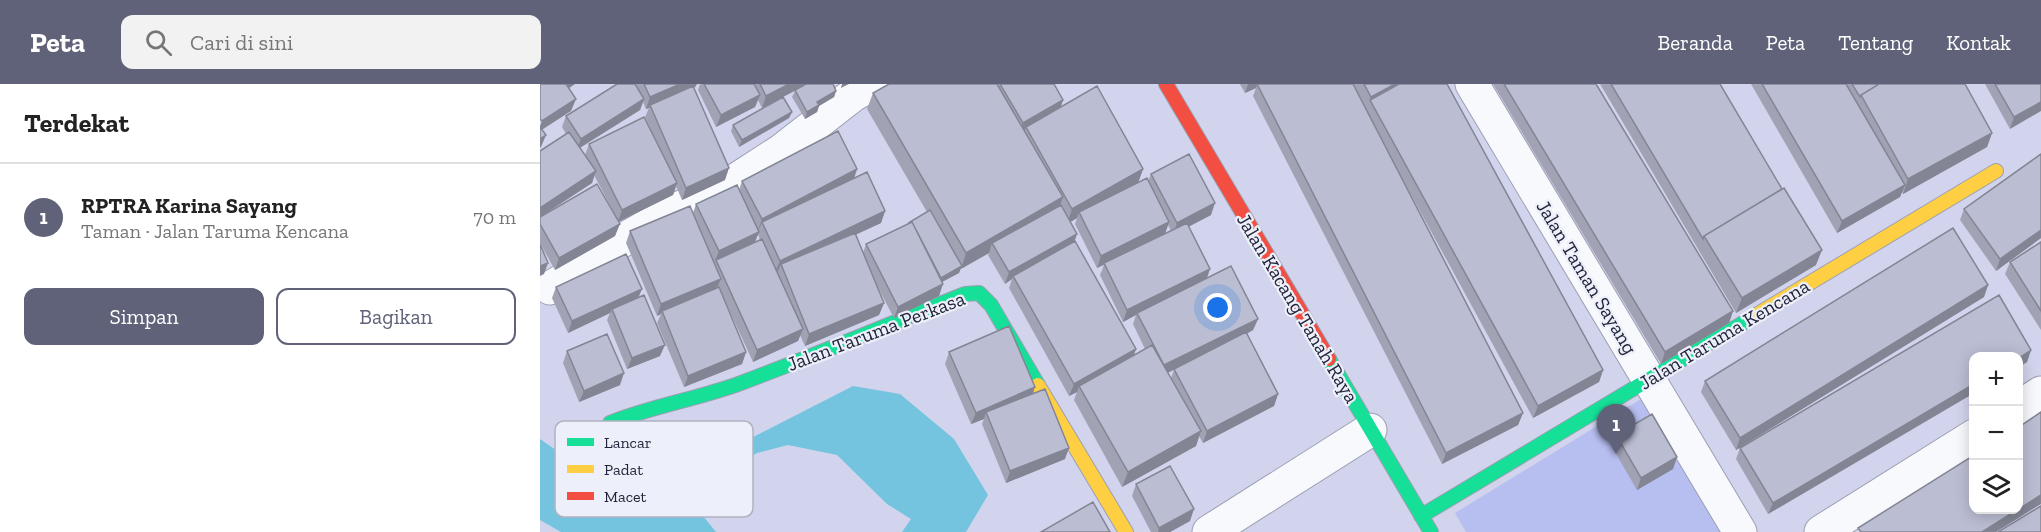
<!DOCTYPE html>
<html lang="id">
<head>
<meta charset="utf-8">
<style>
  body { margin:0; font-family:"Zilla Slab",serif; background:#f2f2f2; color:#222 }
  .controls { position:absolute; right:18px; bottom:18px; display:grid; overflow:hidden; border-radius:12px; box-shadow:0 3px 15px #0003 }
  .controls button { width:54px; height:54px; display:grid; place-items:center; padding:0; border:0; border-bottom:2px solid #e0e0e0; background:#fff; color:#222; font:30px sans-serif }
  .you { position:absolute; left:678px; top:224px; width:21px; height:21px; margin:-15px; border:4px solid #fff; border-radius:50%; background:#1a73e8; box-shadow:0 0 0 9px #1a73e833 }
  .badge { display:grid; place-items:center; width:39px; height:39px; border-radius:50%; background:#5f6278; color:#fff; font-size:20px; font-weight:700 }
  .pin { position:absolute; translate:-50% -50px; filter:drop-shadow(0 2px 3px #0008) }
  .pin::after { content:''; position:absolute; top:32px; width:21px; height:18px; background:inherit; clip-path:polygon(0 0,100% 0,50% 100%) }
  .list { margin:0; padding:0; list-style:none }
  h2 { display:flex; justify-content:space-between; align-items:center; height:78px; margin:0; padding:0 24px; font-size:26px }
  h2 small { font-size:20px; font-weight:400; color:#767676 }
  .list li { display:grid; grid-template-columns:39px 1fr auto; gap:18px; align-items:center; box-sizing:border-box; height:108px; padding:0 24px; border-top:2px solid #e0e0e0 }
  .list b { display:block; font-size:22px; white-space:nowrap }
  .list p { margin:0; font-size:20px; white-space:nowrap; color:#767676 }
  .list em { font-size:20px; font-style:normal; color:#767676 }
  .actions { display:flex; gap:12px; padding:18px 24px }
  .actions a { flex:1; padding:14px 0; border:2px solid #5f6278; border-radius:12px; text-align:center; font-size:21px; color:#5f6278 }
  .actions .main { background:#5f6278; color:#fff }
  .icon { flex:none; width:33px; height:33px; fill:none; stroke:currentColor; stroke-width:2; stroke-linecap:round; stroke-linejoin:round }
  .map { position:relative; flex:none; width:1501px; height:448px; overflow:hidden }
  header { display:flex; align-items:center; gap:36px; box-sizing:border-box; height:84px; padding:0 30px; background:#5f6278; color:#fff }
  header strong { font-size:28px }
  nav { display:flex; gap:33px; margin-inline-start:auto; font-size:21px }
  .search { width:420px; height:54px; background:#f2f2f2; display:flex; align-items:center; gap:15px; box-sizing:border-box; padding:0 21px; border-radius:12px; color:#767676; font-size:22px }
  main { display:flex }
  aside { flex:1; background:#fff }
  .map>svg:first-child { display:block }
  .green { fill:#b7bef0 }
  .water { fill:#75c4df }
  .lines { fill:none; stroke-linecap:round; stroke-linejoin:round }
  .street-casing { stroke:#9c9fb3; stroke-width:35 }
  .fast-casing { stroke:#9c9fb3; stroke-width:16 }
  .slow-casing { stroke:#9c9fb3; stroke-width:16 }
  .jam-casing { stroke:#9c9fb3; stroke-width:16 }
  .street { stroke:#f8f9fc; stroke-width:33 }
  .fast { stroke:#16e098; stroke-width:14 }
  .slow { stroke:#ffcf43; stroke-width:14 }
  .jam { stroke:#f24e42; stroke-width:14 }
  .wall { fill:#a1a3b5; fill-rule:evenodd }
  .shaded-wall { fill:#838594 }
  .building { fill:#bbbed3; stroke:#838594; stroke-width:1.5 }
  .labels { text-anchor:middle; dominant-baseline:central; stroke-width:4.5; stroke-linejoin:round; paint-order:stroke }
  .street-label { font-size:20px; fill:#222539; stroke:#edeffa }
  .key { fill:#edeffa; stroke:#b0b2c0; stroke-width:1.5 }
  .key-label { font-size:16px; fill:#222539 }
</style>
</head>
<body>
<header>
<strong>Peta</strong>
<div class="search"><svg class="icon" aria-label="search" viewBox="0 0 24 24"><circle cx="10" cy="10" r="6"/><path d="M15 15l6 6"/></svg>Cari di sini</div>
<nav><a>Beranda</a><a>Peta</a><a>Tentang</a><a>Kontak</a></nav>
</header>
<main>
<aside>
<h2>Terdekat<small></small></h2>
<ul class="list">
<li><span class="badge">1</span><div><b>RPTRA Karina Sayang</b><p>Taman · Jalan Taruma Kencana</p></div><em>70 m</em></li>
</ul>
<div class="actions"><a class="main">Simpan</a><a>Bagikan</a></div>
</aside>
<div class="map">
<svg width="1501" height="448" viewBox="0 0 1501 448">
  <rect width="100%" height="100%" fill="#d1d4ec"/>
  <!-- green -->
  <path class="green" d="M1106 312 1188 448H926L915 429Z"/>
  <!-- water -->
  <path class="water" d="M313 302 360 310 414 355 448 411 426 448H362L371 435 347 420 297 371 248 361 217 369 189 386 149 394 125 402 141 412 159 427 176 448H21L0 436V355L61 397 99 394 168 376Z"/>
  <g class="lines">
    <!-- street casing -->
    <g class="street-casing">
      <path id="street" d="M932 0 1200 448
        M10 204 37 188 61 169 83 156 130 129 196 96 241 67 313 11 332 0
        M1478 324 1501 309
        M669 448 830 346
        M1281 448 1434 352"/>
    </g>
    <!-- fast casing -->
    <g class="fast-casing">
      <path id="fast" d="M789 275 891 448
        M70 339C112 322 158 315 201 299 276 271 350 240 425 210L439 209 451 221 498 301
        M881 432 1218 230"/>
    </g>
    <!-- slow casing -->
    <g class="slow-casing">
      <path id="slow" d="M1218 230 1456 87
        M498 301 586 448"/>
    </g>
    <!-- jam casing -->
    <g class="jam-casing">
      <path id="jam" d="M626 0 789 275"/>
    </g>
    <!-- street -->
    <use href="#street" class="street"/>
    <!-- fast -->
    <use href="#fast" class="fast"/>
    <!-- slow -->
    <use href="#slow" class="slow"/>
    <!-- jam -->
    <use href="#jam" class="jam"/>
  </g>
  <!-- wall -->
  <path class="wall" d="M77 0H157L155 3 154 4 185 96 142 116 136 102 133 111 78 138 75 152 15 186 0 159V67L26 50 22 43 26 32ZM103 18 106 25 109 24 105 33 114 53 49 60 45 71 40 64 100 26ZM54 91 73 127 8 128 52 99Z
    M160 0H293L296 7 294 13 279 22 277 28 265 35 252 13 255 7 243 13 252 28 249 34 199 63 191 47 193 41 241 14 222 24 218 16 215 23 176 43 158 6Z
    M349 0H514L523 16 521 23 603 85 598 99 608 97 611 90 671 131 649 142 667 194 718 235 713 246 707 250 738 310 734 322 663 359 659 352 656 362 582 403 534 316 537 308 529 312 469 204 472 195 465 200 448 171 449 169 420 185 419 189 402 198 399 212 354 234 334 196 344 219 339 231 265 262 260 251 258 257 213 278 184 215 206 268 202 280 144 303 117 239 121 230 117 232 86 159 90 147 153 129 156 120 199 106 202 97 317 85 314 95 345 127 341 139 316 150 323 169 326 160 370 139 387 128 327 25 333 9ZM537 134 535 140 557 184 564 181 560 191 583 238 596 231 593 240 605 265 594 271 596 265 534 158 530 138ZM628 141 631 147 625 149ZM218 150 220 156 215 158ZM634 286 631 294 628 289Z
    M700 0H907L1063 286 1059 298 993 334 852 76 983 329 978 341 902 380 713 12 716 4 705 9Z
    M953 0H1056L1193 227 1189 239 1121 280Z
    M1060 0H1180L1276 181 1196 229Z
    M1211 0H1425L1452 49 1447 63 1363 110 1362 108 1360 113 1297 149Z
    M1445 0H1501L1470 45Z
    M1501 70V154L1456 187 1420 136 1424 125Z
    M1501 158V246L1465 190 1470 178Z
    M1448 201 1444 213 1196 366 1161 308 1165 297Z
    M16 203 99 213 120 272 87 285 67 236 70 229 28 249 12 214Z
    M1459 211 1491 266 1487 278 1479 283V273H1434V309L1228 430 1196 375 1200 364Z
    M27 267 80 301 39 318 23 279Z
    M409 268 493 310 525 375 466 399 442 340 444 335 431 340 405 280Z
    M1076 351 1137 373 1133 385 1097 406 1072 363Z
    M596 400 650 437 630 448H611L592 412Z"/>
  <!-- shaded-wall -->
  <path class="shaded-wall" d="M24 0H35L21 10Z
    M140 0H157L155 3 110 23V21L109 24 106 25 110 13Z
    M249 0H267L222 24 226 12Z
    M302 0H309L301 4Z
    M708 0H723H717L716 4 705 9Z
    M855 0H876L830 16 831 13Z
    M296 7 294 13 279 22 277 28 265 35 267 28 277 18Z
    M220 11 215 23 176 43 181 31Z
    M36 15 31 27 0 47V42L2 37Z
    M104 15 100 26 36 66 41 55Z
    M523 16 518 30 486 43 483 50 477 53 483 39Z
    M1501 18V27L1470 45 1474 33Z
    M252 28 249 34 199 63 202 56Z
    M1452 49 1447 63 1363 110 1368 95Z
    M6 51 1 63 0 64V55Z
    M189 84 185 96 142 116 146 104Z
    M317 85 313 97 222 138 219 145 218 146 222 135Z
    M603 85 598 99 539 128 537 134 527 140 532 125Z
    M56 87 52 99 0 133V124Z
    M137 99 133 111 78 138 82 126Z
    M1365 101 1360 113 1297 149 1302 137Z
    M523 113 517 129 452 159 449 169 421 185 426 169Z
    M675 119 671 131 633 151 637 139Z
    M345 127 341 139 242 185 241 180 238 187 235 188 240 177Z
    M629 138 625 150 557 184 561 172Z
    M80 140 75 152 15 186 19 174Z
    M1501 146V154L1456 187 1460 175Z
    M219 148 214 160 176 176 174 179 179 167Z
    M537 150 533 162 473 192 472 195 465 200 469 188Z
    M1282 166 1276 181 1196 229 1202 214Z
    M8 179 4 190 0 192V182Z
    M422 182 419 189 398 200 401 194Z
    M670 185 666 197 597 229 596 231 583 238 587 226Z
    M181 195 176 206 122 227 121 230 117 232 121 220Z
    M403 200 399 212 354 234 358 223Z
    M1448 201 1444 213 1196 366 1200 354Z
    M102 205 97 217 72 225 70 229 28 249 32 237Z
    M344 219 339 231 265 262 269 250Z
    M1193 227 1189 239 1121 280 1125 268Z
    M718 235 713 246 619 293 623 282Z
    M263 245 258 257 213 278 217 266Z
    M125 261 120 272 87 285 92 274Z
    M596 265 592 276 539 302 537 308 529 312 534 300Z
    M1491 266 1487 278 1479 283V274Z
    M206 268 202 280 144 303 148 292Z
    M1063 286 1059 298 993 334 998 322Z
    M84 289 80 301 39 318 44 307Z
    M1434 300V309L1228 430 1233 419Z
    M495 303 491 314 446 328 444 335 431 340 436 329Z
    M738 310 734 322 663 359 667 347Z
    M983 329 978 341 902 380 906 369Z
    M661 347 656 362 582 403 588 388Z
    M529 364 525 375 466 399 470 387Z
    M1137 373 1133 385 1097 406 1101 394Z
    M1501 411V420L1456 448H1442Z
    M654 425 650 437 630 448H618L619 444Z"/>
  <!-- building -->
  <path class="building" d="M0 0H26L36 15 2 37 0 35Z
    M77 0H95L104 15 41 55 26 32Z
    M104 0H140L110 13Z
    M164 0H214L220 11 181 31Z
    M220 0H249L226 12Z
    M266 0H293L296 7 277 18 279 21 267 28 255 6Z
    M349 0H457L523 113 426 169 333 9Z
    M460 0H514L523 16 483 39Z
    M717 0H813L983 329 906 369Z
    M824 0H855L831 13Z
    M859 0H907L1063 286 998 322 830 16Z
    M964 0H1056L1193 227 1125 268Z
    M1071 0H1180L1242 105 1164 152 1163 155Z
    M1222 0H1306L1365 101 1302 137Z
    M1312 0H1339L1321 11 1320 13Z
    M1339 0H1425L1452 49 1368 95 1321 11Z
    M1455 0H1501V18L1474 33Z
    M153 2 189 84 146 104 110 21Z
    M557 2 603 85 532 125 486 43Z
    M243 13 252 28 202 56 193 41Z
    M104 33 137 99 82 126 49 60Z
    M0 43 6 51 0 55Z
    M298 47 317 85 222 135 202 97Z
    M29 48 56 87 0 124V67Z
    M649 70 675 119 637 139 611 90Z
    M1501 70V146L1460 175 1424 125Z
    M327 88 345 127 240 177 222 138Z
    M607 94 629 138 561 172 539 128Z
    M57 100 80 140 19 174 0 140V133Z
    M197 101 219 148 179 167 156 120Z
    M1244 104 1282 166 1202 214 1164 152Z
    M521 121 537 150 469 188 452 159Z
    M150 122 181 195 121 220 90 147Z
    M390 126 422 182 401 194 372 138H370Z
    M372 138 403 200 358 223 326 160Z
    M647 139 670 185 587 226 564 179Z
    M1413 144 1448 201 1200 354 1165 297Z
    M315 149 344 219 269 250 241 180Z
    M222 155 263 245 217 266 176 176Z
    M535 157 596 265 534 300 473 192Z
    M1501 158V227L1470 178Z
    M0 160 8 179 0 182Z
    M86 170 102 205 32 237 16 203Z
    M691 182 718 235 624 281 597 229Z
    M179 203 206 268 148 292 122 227Z
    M104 211 125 261 92 274 72 225Z
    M1459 211 1491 266 1479 274V273H1434V300L1233 419 1200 364Z
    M469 242 495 303 436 329 409 268Z
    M706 248 738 310 667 347 634 285Z
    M67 250 84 289 44 307 27 267Z
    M612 261 661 347 588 388 539 302Z
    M505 305 529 364 470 387 446 328Z
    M1501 328V411L1479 425V343Z
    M1112 330 1137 373 1101 394 1076 351Z
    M1434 371V426H1477L1442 448H1321L1318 444Z
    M630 382 654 425 619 444 596 400Z
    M553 418 570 448H501Z
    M1501 422V448H1458Z"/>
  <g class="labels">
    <!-- street labels -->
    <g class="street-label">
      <text transform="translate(1047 193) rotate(59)">Jalan Taman Sayang</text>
      <text transform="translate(758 224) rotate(59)">Jalan Kacang Tanah Raya</text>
      <text transform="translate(336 247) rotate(-21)">Jalan Taruma Perkasa</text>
      <text transform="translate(1184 250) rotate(-31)">Jalan Taruma Kencana</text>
    </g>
  </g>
  <!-- legend -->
  <rect x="15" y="337" width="198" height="96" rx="9" class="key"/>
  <rect x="27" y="354" width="27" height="8" fill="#16e098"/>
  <rect x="27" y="381" width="27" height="8" fill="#ffcf43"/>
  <rect x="27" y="408" width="27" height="8" fill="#f24e42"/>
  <g class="key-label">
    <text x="64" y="364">Lancar</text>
    <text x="64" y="391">Padat</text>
    <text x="64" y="418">Macet</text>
  </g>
</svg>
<div class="controls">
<button>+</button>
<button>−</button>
<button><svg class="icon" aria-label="layers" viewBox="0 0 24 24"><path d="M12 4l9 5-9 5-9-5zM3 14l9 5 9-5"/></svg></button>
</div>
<div class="you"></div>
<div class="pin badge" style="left:1076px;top:370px">1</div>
</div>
</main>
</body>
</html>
